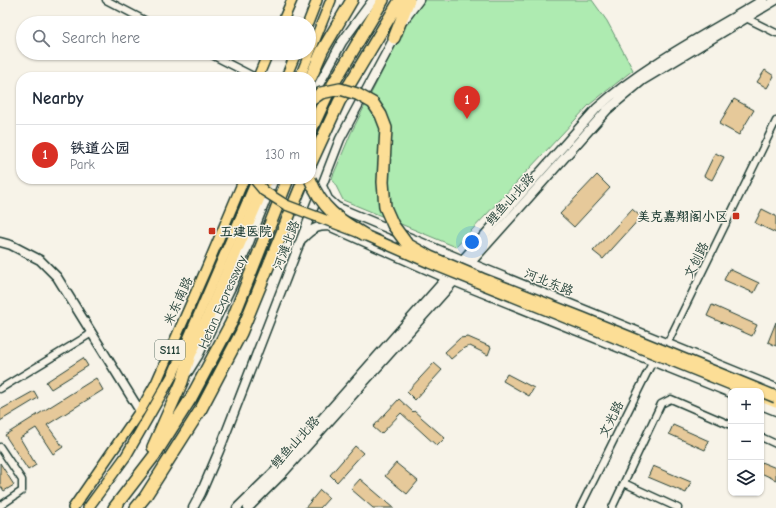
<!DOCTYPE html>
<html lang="en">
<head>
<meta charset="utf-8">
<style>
  body { margin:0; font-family:"Comic Neue","LXGW WenKai TC",sans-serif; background:#f6f6f7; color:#1f2937 }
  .controls { position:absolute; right:12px; bottom:12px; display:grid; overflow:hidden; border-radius:8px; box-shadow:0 1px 3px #0004 }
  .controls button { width:36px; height:36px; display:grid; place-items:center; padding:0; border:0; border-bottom:1px solid #e0e1e3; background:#fff; color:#1f2937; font:20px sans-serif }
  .you { position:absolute; left:472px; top:242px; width:14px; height:14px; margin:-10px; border:3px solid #fff; border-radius:50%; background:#1a73e8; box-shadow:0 0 0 6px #1a73e833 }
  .badge { display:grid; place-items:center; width:26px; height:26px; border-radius:50%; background:#d93025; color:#fff; font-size:13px; font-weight:700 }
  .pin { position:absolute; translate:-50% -33px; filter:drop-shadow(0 1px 2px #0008) }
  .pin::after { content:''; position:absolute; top:21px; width:14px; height:12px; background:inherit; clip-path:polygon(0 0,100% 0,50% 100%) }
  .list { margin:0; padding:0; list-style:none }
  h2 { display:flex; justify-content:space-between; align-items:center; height:52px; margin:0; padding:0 16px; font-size:17px }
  h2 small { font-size:13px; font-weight:400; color:#747a83 }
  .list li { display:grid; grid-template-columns:26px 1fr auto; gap:12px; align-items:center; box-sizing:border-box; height:60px; padding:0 16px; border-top:1px solid #e0e1e3 }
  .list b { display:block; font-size:15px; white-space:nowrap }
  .list p { margin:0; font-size:13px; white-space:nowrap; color:#747a83 }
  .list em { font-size:13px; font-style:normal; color:#747a83 }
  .icon { flex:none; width:22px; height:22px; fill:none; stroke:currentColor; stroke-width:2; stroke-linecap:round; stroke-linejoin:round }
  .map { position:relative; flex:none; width:776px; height:508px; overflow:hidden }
  .search { position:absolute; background:#fff; box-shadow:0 1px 3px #0004; left:16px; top:16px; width:300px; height:44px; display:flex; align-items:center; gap:10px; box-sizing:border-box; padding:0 14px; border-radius:22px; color:#747a83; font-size:15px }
  .panel { position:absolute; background:#fff; box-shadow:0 1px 3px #0004; left:16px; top:72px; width:300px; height:112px; border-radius:16px }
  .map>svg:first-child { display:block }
  .green { fill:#aeebb1; stroke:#669472 }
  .building { fill:#e6c99a; stroke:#1f3d34 }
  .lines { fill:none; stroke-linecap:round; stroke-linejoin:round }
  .street-casing { stroke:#1f3d34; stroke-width:9 }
  .secondary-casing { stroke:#1f3d34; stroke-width:11 }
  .primary-casing { stroke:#1f3d34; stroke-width:12 }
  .highway-casing { stroke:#1f3d34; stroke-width:14 }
  .street { stroke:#f7f3e8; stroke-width:6 }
  .secondary { stroke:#f7f3e8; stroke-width:8 }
  .primary { stroke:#fcde96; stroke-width:9 }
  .highway { stroke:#fcde96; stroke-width:11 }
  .primary-bridge-casing { stroke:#1f3d34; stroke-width:12; stroke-linecap:butt }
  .highway-bridge-casing { stroke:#1f3d34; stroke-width:14; stroke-linecap:butt }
  .primary-bridge { stroke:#fcde96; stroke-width:9 }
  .highway-bridge { stroke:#fcde96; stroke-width:11 }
  .poi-dot { fill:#c8321e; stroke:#f7f3e8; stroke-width:1.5 }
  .labels { text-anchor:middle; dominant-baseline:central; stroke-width:3; stroke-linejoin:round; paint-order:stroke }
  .shield { fill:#f7f3e8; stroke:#60746a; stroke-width:1 }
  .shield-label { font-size:12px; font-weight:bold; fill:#1f3d34 }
  .street-label { font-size:13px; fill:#1f3d34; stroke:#f7f3e8 }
  .poi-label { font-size:13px; font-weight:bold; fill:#1f3d34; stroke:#f7f3e8; text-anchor:end }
</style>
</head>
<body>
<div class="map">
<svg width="776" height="508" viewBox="0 0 776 508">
  <rect width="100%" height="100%" fill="#f7f3e8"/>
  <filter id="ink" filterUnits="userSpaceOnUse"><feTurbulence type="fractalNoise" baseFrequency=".025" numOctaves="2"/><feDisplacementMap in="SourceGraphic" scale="8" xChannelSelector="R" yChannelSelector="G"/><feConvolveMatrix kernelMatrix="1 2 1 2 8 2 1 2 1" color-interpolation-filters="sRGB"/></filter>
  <g filter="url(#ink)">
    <!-- green -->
    <path class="green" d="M424 0H592L607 21 633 70 589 105 456 247 343 200 332 178 351 133 408 21Z"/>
    <!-- building -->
    <path class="building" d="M765 70 774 76 767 88 757 82Z
      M734 99 754 110 739 135 719 124Z
      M715 153 724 157 712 180 704 176Z
      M597 175 610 188 574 227 560 214Z
      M632 209 641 217 603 259 593 251Z
      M762 209 776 216V233L755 223Z
      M729 269 759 283 754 293 724 280Z
      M712 305 757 325 752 336 707 316Z
      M776 322V346L768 342Z
      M468 337 491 347 488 355 470 346 464 348 451 359 445 352 460 338Z
      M83 358 88 366 51 389 46 382Z
      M434 363 442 370 415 400 407 392Z
      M507 374 534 388 529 396 503 381Z
      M96 378 103 390 47 425 63 447 53 454 36 428 20 438 36 465 28 470 5 435Z
      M34 391 38 398 0 421V410Z
      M399 399 413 412 414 411 445 438 437 446 401 413 381 434 373 427Z
      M673 425 709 441 705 450 669 434Z
      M355 446 363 453 337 482 330 475Z
      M761 462 776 468V480L761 473Z
      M0 463 14 485 4 491 0 485Z
      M396 463 418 481 407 494 385 476Z
      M653 466 691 482 686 493 648 477Z
      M360 479 394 508H373L351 489Z
      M320 490 329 498 320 508H305Z"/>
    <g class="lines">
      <!-- street casing -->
      <g class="street-casing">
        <path id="street" d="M106 0 150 23
          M745 15 746 18 776 33
          M208 53 255 77
          M666 346 776 121
          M0 389 92 333
          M761 437 776 444
          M0 447 22 480V491L0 506
          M624 483 678 508
          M580 508 654 359
          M612 508 661 404 671 399 731 425"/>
      </g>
      <!-- secondary casing -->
      <g class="secondary-casing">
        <path id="secondary" d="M404 20 419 0
          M311 99 342 42 373 0
          M322 186 328 199 337 207 470 263 776 388
          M303 238C312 229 316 226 329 226L446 278 731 393
          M0 242 11 245 40 260 57 277 140 411
          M188 372 198 356 233 283 274 179
          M761 405 776 411
          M193 508 201 493 219 451 340 139 397 33
          M237 508 282 464 597 108C646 64 707 34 763 0
          M248 508 282 474 607 110 643 80 776 0"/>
      </g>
      <!-- primary casing -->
      <g class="primary-casing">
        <path id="primary" d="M282 23 292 0
          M308 23 317 0
          M258 77 268 53
          M286 77 296 53
          M300 77 331 0
          M761 397 776 403
          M73 508 140 411 156 383 206 269 244 179
          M88 508 126 456 173 374 257 179"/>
      </g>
      <!-- highway casing -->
      <g class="highway-casing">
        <path id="highway" d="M394 38 409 0
          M311 77 322 51 352 0
          M311 130 329 91 383 0
          M311 163 339 102 400 0
          M153 447 182 382 190 355 208 317 267 179
          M114 508 154 456 191 398 231 323 288 179
          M136 508 145 497 201 409 241 333 304 179"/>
      </g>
      <!-- street -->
      <use href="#street" class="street"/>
      <!-- secondary -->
      <use href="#secondary" class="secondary"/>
      <!-- primary -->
      <use href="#primary" class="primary"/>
      <!-- highway -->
      <use href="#highway" class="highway"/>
      <!-- primary-bridge casing -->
      <g class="primary-bridge-casing">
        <path id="primary-bridge" d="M254 179 264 191 286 205 365 235 429 263 746 391"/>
      </g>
      <!-- highway-bridge casing -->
      <g class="highway-bridge-casing">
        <path id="highway-bridge" d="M311 100 321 93 340 89 357 94 373 103 381 115 386 128 383 182 385 207 393 225 407 244 430 257 482 279 582 318 776 397
          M310 179C322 209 338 219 365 235"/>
      </g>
      <!-- primary-bridge -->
      <use href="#primary-bridge" class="primary-bridge"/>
      <!-- highway-bridge -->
      <use href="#highway-bridge" class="highway-bridge"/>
    </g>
  </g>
  <!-- markers -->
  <g class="poi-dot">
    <rect x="732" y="212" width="8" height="8" rx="2"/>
    <rect x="208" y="227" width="8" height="8" rx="2"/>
  </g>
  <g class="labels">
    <!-- shield labels -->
    <rect class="shield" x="155" y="340" width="30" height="20" rx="3"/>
    <g class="shield-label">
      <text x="170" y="350">S111</text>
    </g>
    <!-- street labels -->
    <g class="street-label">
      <text transform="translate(510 199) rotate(-48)">鲤鱼山北路</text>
      <text transform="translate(286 245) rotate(-69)">河滩北路</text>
      <text transform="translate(696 260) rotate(-64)">文创路</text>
      <text transform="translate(549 282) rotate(22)">河北东路</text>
      <text transform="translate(178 301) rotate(-66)">米东南路</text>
      <text transform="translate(222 302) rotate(-66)">Hetan Expressway</text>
      <text transform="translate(611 419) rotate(-64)">文光路</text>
      <text transform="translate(295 442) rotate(-48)">鲤鱼山北路</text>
    </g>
    <!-- poi labels -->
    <g class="poi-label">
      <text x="728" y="216">美克嘉翔阁小区</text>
      <text x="220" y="231" text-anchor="start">五建医院</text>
    </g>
  </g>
</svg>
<div class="controls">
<button>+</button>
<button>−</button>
<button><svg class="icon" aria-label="layers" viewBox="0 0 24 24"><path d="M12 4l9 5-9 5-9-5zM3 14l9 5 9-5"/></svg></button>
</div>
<div class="you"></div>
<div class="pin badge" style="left:467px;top:119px">1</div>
<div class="search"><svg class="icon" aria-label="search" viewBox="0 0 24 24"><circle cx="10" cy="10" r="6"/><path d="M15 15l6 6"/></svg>Search here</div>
<section class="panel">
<h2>Nearby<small></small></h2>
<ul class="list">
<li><span class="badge">1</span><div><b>铁道公园</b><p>Park</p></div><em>130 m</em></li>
</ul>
</section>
</div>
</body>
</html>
